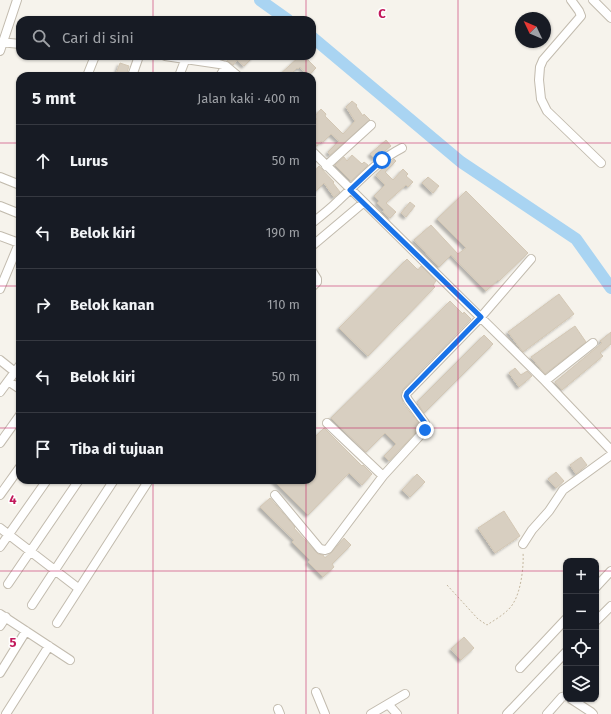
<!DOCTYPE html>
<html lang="id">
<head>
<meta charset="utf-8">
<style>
  body { margin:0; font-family:"Fira Sans",sans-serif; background:#242831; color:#f1f3f6 }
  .controls { position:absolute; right:12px; bottom:12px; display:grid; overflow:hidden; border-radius:8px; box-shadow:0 1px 3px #0004 }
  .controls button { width:36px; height:36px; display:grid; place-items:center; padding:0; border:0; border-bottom:1px solid #363941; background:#171b24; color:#f1f3f6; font:20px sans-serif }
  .compass { position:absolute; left:515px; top:12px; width:36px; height:36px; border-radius:50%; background:#171b24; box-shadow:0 1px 3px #0004; rotate:314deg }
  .stop { position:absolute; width:12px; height:12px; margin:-9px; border:3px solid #1a73e8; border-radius:50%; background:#fff }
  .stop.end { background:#1a73e8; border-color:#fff; box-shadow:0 1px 4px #0008 }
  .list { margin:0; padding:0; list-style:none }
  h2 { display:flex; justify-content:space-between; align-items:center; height:52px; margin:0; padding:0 16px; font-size:17px }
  h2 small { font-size:13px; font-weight:400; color:#9ea1a6 }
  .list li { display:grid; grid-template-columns:26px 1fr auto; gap:12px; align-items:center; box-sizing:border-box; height:72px; padding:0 16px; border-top:1px solid #363941 }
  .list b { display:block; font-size:15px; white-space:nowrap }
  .list em { font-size:13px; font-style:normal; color:#9ea1a6 }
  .icon { flex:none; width:22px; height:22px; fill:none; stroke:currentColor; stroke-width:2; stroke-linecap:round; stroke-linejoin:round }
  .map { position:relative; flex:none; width:611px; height:714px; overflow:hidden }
  .search { position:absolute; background:#171b24; box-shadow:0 1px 3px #0004; left:16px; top:16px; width:300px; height:44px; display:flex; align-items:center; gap:10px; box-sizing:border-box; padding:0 14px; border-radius:12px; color:#9ea1a6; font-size:15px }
  .panel { position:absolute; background:#171b24; box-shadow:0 1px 3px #0004; left:16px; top:72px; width:300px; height:412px; border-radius:12px }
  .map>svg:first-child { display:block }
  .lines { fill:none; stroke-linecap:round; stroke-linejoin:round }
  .river { stroke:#a9d4f2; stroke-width:12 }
  .building { fill:#d8cfc1; stroke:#d3c7b4; filter:url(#shadow) }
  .minor-casing { stroke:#c2bbae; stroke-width:10 }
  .path { stroke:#c4b79f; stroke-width:1; stroke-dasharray:2 2; stroke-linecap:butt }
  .minor { stroke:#fff; stroke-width:8 }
  .route { stroke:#1a73e8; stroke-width:5 }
  .grid { fill:none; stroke:#c2185b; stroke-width:1; stroke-opacity:0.55 }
  .grid-label { font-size:13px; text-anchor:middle; font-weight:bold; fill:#c2185b; stroke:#fff; stroke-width:3; stroke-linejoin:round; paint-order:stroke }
</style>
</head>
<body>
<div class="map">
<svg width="611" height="714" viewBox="0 0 611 714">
  <defs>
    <filter id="shadow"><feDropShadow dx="-2.5" dy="2.5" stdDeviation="1" flood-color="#0004"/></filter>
  </defs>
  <rect width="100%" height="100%" fill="#f6f3ec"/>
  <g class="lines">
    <!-- river -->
    <path class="river" d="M260 0 288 20
      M312 37 461 162 576 239 611 288"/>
  </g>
  <!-- building -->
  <path class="building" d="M231 56H254L244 66 237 60 233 65 227 61Z
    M300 56H304L316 68 308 76 300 67 298 69 297 68 289 76H278Z
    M120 63 129 66 126 76 116 74Z
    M352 101 357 105 356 106 363 116 364 114 370 120 330 155 328 152 339 141 331 134 323 142 321 141 317 146 312 141V124L317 119 314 117 321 109 326 114 325 116 343 134 355 121 346 107Z
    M386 140 391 146 375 159 370 154Z
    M352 155 362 164 364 162 368 165 351 181 335 165 344 157 347 161Z
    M394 159 396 161 385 172 393 180 403 169 408 174 406 176 413 182 408 187 406 185 386 203 396 212 390 218 383 212 384 210 377 203 379 201 374 196 385 185 376 175 384 167Z
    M319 166 334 182 333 183 340 192 334 197 324 183 316 191 312 186V174Z
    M428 177 439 186 433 193 422 183Z
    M466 191 528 253 499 281 498 280 486 291 451 255 439 267 414 240 431 225 458 254 466 248 437 219Z
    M410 202 415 206 406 217 401 213Z
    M407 259 418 270 421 266 436 281 433 285 435 287 368 356 339 328Z
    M559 294 574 314 523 352 508 332Z
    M450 301 463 314 464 312 471 319 403 389 401 394 403 403 420 425V428L389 461 384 456 396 444 385 433 366 452 331 418Z
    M575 326 586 342 545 374 531 357Z
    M611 332V344L600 353 603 356 562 390 555 382 602 343 600 341Z
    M484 335 493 344 424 413 417 402Z
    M515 368 521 375 527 371 532 376 519 387 509 373Z
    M324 428 362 466 363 465 372 474 362 485 349 473 308 515 273 480H312V440Z
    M581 457 587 465 576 474 570 465Z
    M556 472 564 481 556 488 548 479Z
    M417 474 425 482 410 497 402 490Z
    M270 498 295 527 294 528 318 554 323 555 325 558 332 552 344 538 351 545 332 564 334 567 323 577 308 562 310 560 292 542 294 540 260 507Z
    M504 511 520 536 495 553 478 528Z
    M464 637 474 648 461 660 451 649Z"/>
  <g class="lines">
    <!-- minor casing -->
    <g class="minor-casing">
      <path id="minor" d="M571 0 579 11 581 16 543 60 540 67 539 80 541 99 547 111 601 163
        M593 0 611 18
        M0 42 20 44
        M0 51 17 0
        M165 56 219 64 226 66 238 76
        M87 76 95 56
        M132 76 139 56
        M179 76 186 58
        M220 76 226 66
        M312 151 545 381 611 450
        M326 166 371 125
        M0 177 20 185
        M0 206 20 214
        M312 223C321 216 330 209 338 201 360 181 375 162 402 148
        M0 236 19 243
        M312 246 363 203
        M312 271 317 279V282L312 287
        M0 289 20 241
        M0 360 15 372
        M8 381 20 389
        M545 381 593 343
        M0 392 20 365
        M327 423 383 476
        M0 443 20 415
        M0 495 20 467
        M275 495 320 549 325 550 328 549 383 476 425 430V423L408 400 406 396 407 393 481 317 531 259
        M0 528 78 588
        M523 544 532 530 549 511 563 490 611 455
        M0 547 47 480
        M8 584 79 480
        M596 587 611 571
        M32 605 114 480
        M0 614 70 660
        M596 621 611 606
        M57 623 149 480
        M0 626 6 617
        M520 668 566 619
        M0 673 26 631
        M316 692 325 714
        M571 699 591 712 593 714
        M388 704 397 714
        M278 709 280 714
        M6 714 49 646
        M371 714 405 694
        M507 714 566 652
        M547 714 562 697 566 696"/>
    </g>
    <!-- path -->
    <path class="path" d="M447 585 478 619 487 625C496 619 509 612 514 602 521 590 524 566 523 552"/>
    <!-- minor -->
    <use href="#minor" class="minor"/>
  </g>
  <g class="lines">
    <!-- route -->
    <path class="route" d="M382 160 350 190 481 317 407 393 406 396 408 400 425 423V430"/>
  </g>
  <!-- grid -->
  <path class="grid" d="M153 0V20M306 0V20M458 0V714M153 56V76M306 56V76M0 143H20M312 143H611M0 286H20M312 286H611M0 428H20M312 428H611M153 480V714M306 480V714M0 571H566M596 571H611"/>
  <g class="grid-label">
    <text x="382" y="18">C</text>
    <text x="13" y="504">4</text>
    <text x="13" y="647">5</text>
  </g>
</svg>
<div class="controls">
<button>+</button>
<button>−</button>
<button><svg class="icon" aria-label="locate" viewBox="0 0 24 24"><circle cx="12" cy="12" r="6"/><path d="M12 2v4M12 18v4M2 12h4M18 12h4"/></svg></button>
<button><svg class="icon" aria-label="layers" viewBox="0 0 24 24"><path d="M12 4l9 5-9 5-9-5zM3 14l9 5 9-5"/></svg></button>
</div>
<svg class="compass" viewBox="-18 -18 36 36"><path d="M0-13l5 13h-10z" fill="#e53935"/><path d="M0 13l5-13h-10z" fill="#9ea1a6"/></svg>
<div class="stop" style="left:382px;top:160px"></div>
<div class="stop end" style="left:425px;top:430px"></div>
<div class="search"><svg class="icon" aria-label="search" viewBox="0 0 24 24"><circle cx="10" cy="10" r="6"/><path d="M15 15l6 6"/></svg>Cari di sini</div>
<section class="panel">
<h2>5 mnt<small>Jalan kaki · 400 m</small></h2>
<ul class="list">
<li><svg class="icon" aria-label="ahead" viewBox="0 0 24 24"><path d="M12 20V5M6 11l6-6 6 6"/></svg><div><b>Lurus</b></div><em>50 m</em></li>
<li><svg class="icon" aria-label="left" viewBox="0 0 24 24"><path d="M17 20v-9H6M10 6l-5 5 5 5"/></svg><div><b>Belok kiri</b></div><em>190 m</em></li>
<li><svg class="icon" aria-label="right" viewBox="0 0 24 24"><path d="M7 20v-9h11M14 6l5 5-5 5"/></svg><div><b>Belok kanan</b></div><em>110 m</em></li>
<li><svg class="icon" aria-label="left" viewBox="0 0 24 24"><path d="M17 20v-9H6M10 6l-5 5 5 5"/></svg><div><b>Belok kiri</b></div><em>50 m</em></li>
<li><svg class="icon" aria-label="arrive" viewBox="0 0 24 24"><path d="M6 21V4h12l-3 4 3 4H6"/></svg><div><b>Tiba di tujuan</b></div></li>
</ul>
</section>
</div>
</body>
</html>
